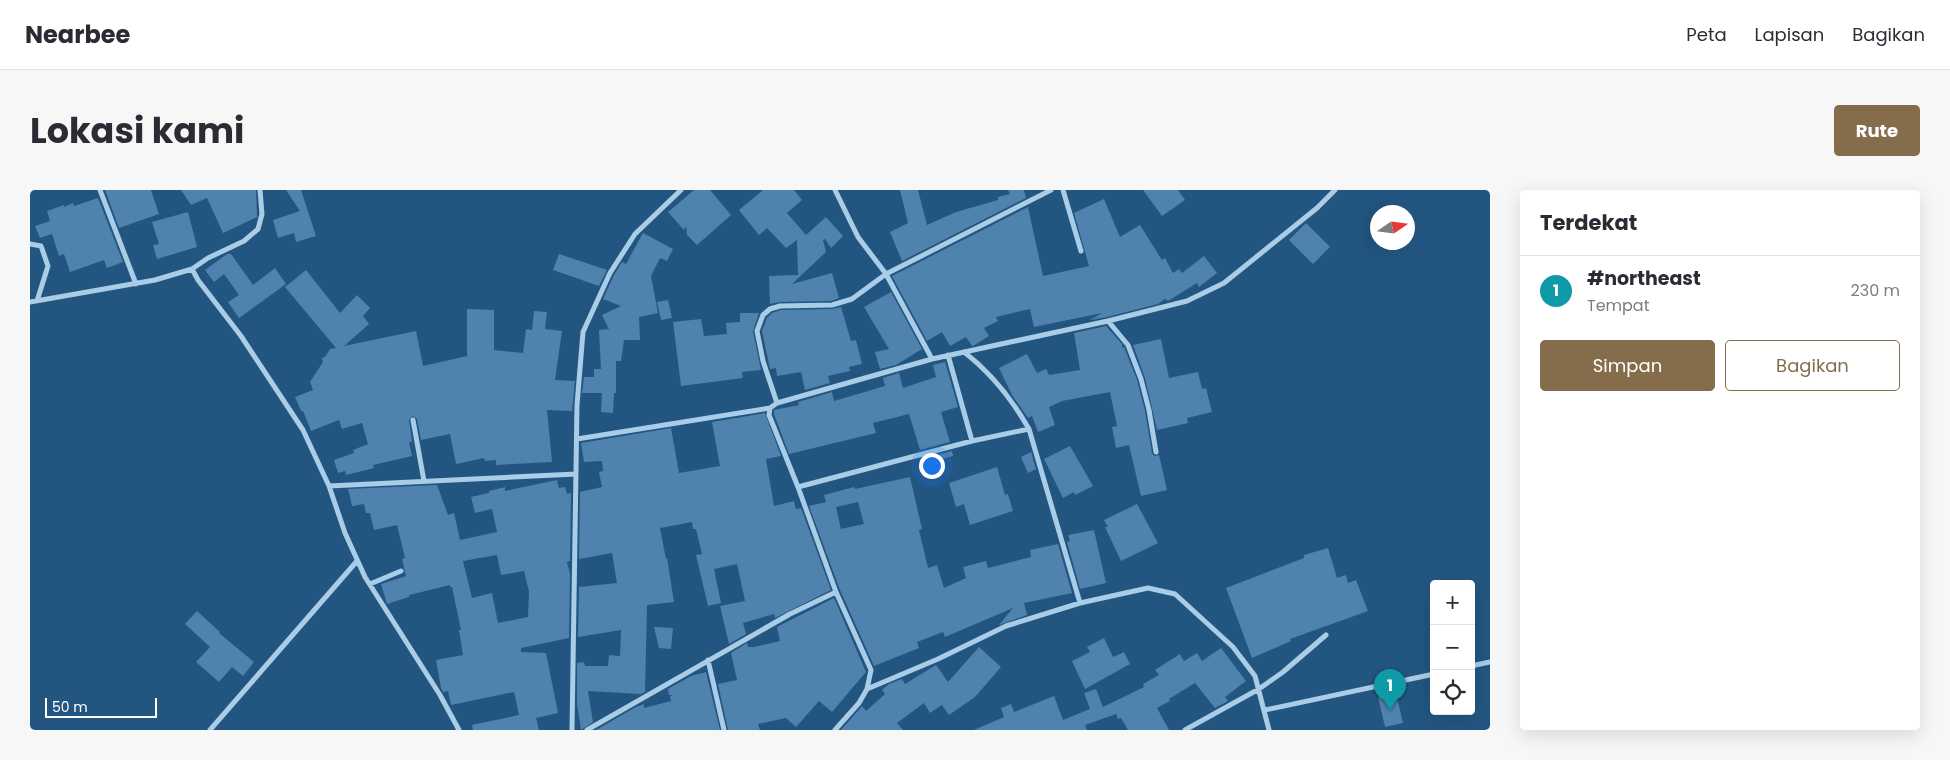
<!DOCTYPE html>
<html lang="id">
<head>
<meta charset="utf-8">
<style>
  body { margin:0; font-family:Poppins,sans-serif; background:#f7f7f7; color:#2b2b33 }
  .controls { position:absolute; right:15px; bottom:15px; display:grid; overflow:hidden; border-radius:5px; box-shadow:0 5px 20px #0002 }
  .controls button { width:45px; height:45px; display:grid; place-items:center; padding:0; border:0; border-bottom:1px solid #e1e1e2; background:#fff; color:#2b2b33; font:25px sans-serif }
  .compass { position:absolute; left:1340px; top:15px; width:45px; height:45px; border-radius:50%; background:#fff; box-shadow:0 5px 20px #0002; rotate:77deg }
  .scale { position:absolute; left:15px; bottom:12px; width:112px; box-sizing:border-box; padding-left:5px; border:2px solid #fff; border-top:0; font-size:14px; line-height:18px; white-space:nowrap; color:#fff; -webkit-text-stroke:4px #225681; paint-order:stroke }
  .you { position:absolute; left:901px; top:275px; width:18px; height:18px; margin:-12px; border:4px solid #fff; border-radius:50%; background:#1a73e8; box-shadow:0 0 0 8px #1a73e833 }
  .badge { display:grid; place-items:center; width:32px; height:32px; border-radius:50%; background:#856d4c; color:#fff; font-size:16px; font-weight:700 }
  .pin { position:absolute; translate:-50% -41px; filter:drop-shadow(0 1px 2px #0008) }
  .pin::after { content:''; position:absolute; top:26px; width:18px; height:15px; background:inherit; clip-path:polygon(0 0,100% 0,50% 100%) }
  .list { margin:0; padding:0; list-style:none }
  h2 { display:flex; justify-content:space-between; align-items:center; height:65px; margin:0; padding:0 20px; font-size:21px }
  h2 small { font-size:16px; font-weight:400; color:#7c7c81 }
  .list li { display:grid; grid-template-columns:32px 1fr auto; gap:15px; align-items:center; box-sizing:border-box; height:70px; padding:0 20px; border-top:1px solid #e1e1e2 }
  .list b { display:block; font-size:19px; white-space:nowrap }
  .list p { margin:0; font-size:16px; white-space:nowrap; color:#7c7c81 }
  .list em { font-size:16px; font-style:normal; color:#7c7c81 }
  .actions { display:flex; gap:10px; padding:15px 20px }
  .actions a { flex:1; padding:11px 0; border:1px solid #856d4c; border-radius:5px; text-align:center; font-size:18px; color:#856d4c }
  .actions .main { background:#856d4c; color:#fff }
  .icon { flex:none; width:28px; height:28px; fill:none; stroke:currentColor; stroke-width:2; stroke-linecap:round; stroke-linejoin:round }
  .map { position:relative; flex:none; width:1460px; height:540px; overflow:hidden; border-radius:5px }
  header { display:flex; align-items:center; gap:30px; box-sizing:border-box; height:70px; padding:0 25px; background:#fff; border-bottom:1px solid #e1e1e2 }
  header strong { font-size:24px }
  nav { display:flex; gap:28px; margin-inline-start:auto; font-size:18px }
  .intro { display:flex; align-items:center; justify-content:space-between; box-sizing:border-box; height:120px; padding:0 30px }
  h1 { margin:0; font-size:35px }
  .button { padding:12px 22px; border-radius:5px; background:#856d4c; color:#fff; font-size:18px; font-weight:700 }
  main { display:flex; gap:30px; padding:0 30px }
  aside { flex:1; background:#fff; border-radius:5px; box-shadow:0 5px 20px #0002 }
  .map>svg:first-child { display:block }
  .building { fill:#4f82ac; fill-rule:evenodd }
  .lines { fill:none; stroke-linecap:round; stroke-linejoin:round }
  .minor { stroke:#a9cce7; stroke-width:5 }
</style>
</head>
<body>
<header>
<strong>Nearbee</strong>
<nav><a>Peta</a><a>Lapisan</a><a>Bagikan</a></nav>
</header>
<div class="intro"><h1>Lokasi kami</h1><a class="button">Rute</a></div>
<main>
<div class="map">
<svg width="1460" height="540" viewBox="0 0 1460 540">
  <rect width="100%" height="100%" fill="#225681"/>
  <!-- building -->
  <path class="building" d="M75 0H121L129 24 89 38Z
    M151 0H226L227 27 193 43 177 8 161 15Z
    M256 0H271L286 46 266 52 264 43 248 48 243 30 270 21Z
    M664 0H680L701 25 667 55 657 45 656 36 654 40 638 22Z
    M733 0H764L772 10 757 23 776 45 796 27 813 46 801 58 795 49 793 50 796 62 762 94 802 83 809 108 801 111 750 112 740 114 739 86 768 85 767 50 756 58 737 38 729 45 709 20Z
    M870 0H888L897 35 926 22 968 10V7L980 4 978 0H994L996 8 872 71 860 42 878 33Z
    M1113 0H1148L1155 10 1132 26Z
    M68 8 93 72 77 78 74 70 40 82 34 64 29 66 22 44 10 48 5 36 20 31 17 21 34 15V17L43 13 44 16Z
    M1074 9 1090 47 1110 35 1132 70 1135 68 1143 83 1149 79 1152 83 1174 66 1187 83 1169 97 1167 93 1138 111 1135 109 1128 114 1077 127 1060 130 1072 123 1004 137 1000 119 966 127 968 131 954 138 959 146 943 156H942L936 147 920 156 912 142 897 151 862 86 998 17 1013 86 1059 76 1044 23Z
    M158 22 167 57 127 69 123 55 129 54 122 32Z
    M1276 33 1300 57 1283 74 1259 50Z
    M613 43 643 59 637 71 630 68 621 86 628 123 609 127 610 150H594L591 171H586V203H584L583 223 571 222 572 203H552L554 187H564V179H571L569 140 579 139 572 125 591 116 573 109 584 85 592 72 596 74Z
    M197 64H201L223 95 245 78 256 94 209 128 198 112 209 105 194 84 184 92 175 80Z
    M529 64 577 80 569 96 523 80Z
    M276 80 310 123 327 105 340 118 333 126 339 134 314 156 386 141 393 176 437 166V119L464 120V160L493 163 496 139 502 140 504 121 517 122 515 139 532 141 525 190 545 191 542 221 517 220 522 272 466 275V270L455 271 454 268 426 274 420 244 391 250 387 229 383 226 379 230 382 252H379L382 266 343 275 344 278 316 285 315 281 308 283 304 270 324 263 323 260 338 254 332 233 312 239 309 230 281 241 273 221H271L265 207 283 200 280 192 293 172 292 168 295 167 300 159 306 158 255 97Z
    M861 102 892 159 866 175 850 179 845 162 859 159 834 117Z
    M638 110 642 128 631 130 627 112Z
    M811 117 821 151 826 150 832 174 819 177 820 181 798 186 800 193 775 200 771 182 747 186 746 178 740 179 732 141 737 128 742 123 751 120 802 119Z
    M710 123H729L723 141 731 180 712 182 713 188 651 196 643 132 671 129 674 146 697 144 696 133 710 132Z
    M1076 136 1092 154V158L1094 157 1107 190 1115 221 1122 263 1124 266 1129 265 1137 300 1111 306 1099 255 1086 258 1082 237 1087 236 1080 202 1032 211 1019 217 1025 235 1008 242 1002 226 998 228 982 205 969 178 997 164 1007 183 1016 179 1019 185 1050 180 1044 143Z
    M1131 149 1139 188 1168 182 1172 199 1176 198 1182 222 1157 228 1158 233 1127 240 1115 188 1103 155Z
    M915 172 928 217 911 222 920 252 890 260 879 224 843 233 846 243 759 264 744 224V220L769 215 768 212 802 202 804 211 855 196 853 188 869 183 873 198 906 187 903 175Z
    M735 223 751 266 736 269 744 316 764 311 766 319 771 318 801 400 745 428 744 424 713 433 716 444 699 454 690 416 715 411 707 374 684 379 691 413 678 416 666 365 672 364 666 339H663L662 332 630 338 636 369 637 368 644 412 617 415 615 502 611 504 558 501 563 532 551 540 547 514V473L554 472 555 476H578L579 465 590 466 591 440 548 447 549 397 587 393 582 363 549 369 550 302 572 297 569 282 573 281 572 271 554 272 551 253 641 238 649 283 690 276 682 232Z
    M1040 256 1063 296 1045 305 1044 302 1033 308 1014 269Z
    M922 261 923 266 894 274 892 269Z
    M1001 262 1006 279 998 283 991 267Z
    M967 277 975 305 978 304 983 321 940 335 934 314 926 317 919 293Z
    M880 287 892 339 889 340 898 378 907 375 914 398 936 388 933 377 956 371 958 378 1001 367 1000 360 1028 354 1042 403 994 413 997 425 969 435 983 418 915 447 913 442 887 452 889 458 844 476 810 400 779 316 796 312 794 305 824 297 825 299ZM828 312 834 334 811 339 806 317Z
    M527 290 529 298 535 297 537 304 541 303 540 371 537 372 540 384 539 448 491 458V462L516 463 528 523 506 528 509 540H443L442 535 489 525 484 502 421 515 418 501 413 502 411 498 406 470 433 465 429 440H431L422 397H420V395L379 405V407L357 414 351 394 376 386 372 369 375 368 367 335 344 340 340 323H336L334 314 322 316 318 299 407 295 418 325 424 323 430 350 467 342 462 319 445 323 441 307 459 303V301L475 297V301ZM467 365 471 385 494 381 499 402 498 427 468 433 462 403 442 408 433 371Z
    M1107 314 1128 353 1091 371 1075 337H1078L1074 330Z
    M1064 340 1076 393 1050 399 1037 352 1040 351 1038 345Z
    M1298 358 1307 388 1316 385 1318 393 1326 390 1338 421 1260 449 1261 451 1222 468 1196 398 1274 368V365Z
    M804 408 836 482 802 522 789 511 766 537 756 528 728 534 730 540H698L688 494 707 490 701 463 717 453 718 457H724L750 451 747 437Z
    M167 421 190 442 189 443 224 472 213 486 202 477 189 492 166 472 180 457 155 434Z
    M624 437 643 438 641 459 629 458Z
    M1074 448 1083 467 1094 462 1100 474 1055 499 1042 471 1060 462 1057 457Z
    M949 457 971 477 945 507 919 525 912 515 900 523 894 513 867 533 873 540H811L832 516 836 521 855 504 852 500 859 494 872 489 875 494 906 475 918 492Z
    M1191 458 1216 491 1195 507 1198 511 1185 518 1165 493 1139 509 1140 511 1127 518 1139 540H1098L1091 528 1088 529 1086 524 1055 535 1057 540H944L974 527 971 518 981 514 984 522 1024 506 1033 530 1060 519 1054 503 1066 499 1073 517 1114 497 1113 494 1129 485 1125 480 1150 464 1154 471 1167 463 1172 471Z
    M676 482 690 540H566L606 517 614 514V518L641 511 640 506 644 505H639L638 499 661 486Z
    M1366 503 1373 533 1355 537 1348 507Z"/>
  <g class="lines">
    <!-- minor -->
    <path class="minor" d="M70 0 106 94
      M805 0 828 47 856 84 902 169
      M1033 0 1051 61
      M0 54 11 56 18 76 7 111
      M162 79 178 68 214 51 228 39 232 24 230 0
      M0 112 125 90 162 79 168 90 211 146 273 240 299 296 315 343 335 387 410 505 429 540
      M1078 131 1098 155 1111 189 1119 220 1126 262
      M934 162C960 182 983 211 999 239L1050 413
      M918 165 942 251
      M747 213 733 171 727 141 733 125 740 119 750 116 802 115 822 109 856 84 1021 0
      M383 230 394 291
      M547 249 740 218
      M299 296 546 284
      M768 297 942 251 999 239
      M340 394 371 381
      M678 470 694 540
      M1441 476 1460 472
      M837 499 908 469 976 436 1050 413 1118 398 1145 404 1203 457 1225 486 1239 540
      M1235 520 1404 484
      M180 540 327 371
      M542 540 547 215 553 142 580 83 605 44 651 0
      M557 540 760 424 806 402
      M805 540 829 513 837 499 841 480 806 402 768 297 739 225 740 218 747 213 902 169 1078 131 1157 111 1194 93 1287 18 1305 0
      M1155 540 1229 499 1253 482 1296 445"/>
  </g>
</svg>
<div class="controls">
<button>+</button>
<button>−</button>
<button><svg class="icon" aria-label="locate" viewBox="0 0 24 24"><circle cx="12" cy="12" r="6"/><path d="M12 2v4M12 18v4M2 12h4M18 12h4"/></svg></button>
</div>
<svg class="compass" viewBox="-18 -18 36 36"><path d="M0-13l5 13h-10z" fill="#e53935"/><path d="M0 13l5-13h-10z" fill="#7c7c81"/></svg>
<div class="scale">50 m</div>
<div class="you"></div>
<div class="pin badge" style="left:1360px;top:520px;background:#0f9aa8">1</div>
</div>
<aside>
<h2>Terdekat<small></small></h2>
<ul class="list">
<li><span class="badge" style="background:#0f9aa8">1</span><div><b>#northeast</b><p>Tempat</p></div><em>230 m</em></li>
</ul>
<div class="actions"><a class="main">Simpan</a><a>Bagikan</a></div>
</aside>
</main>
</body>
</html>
